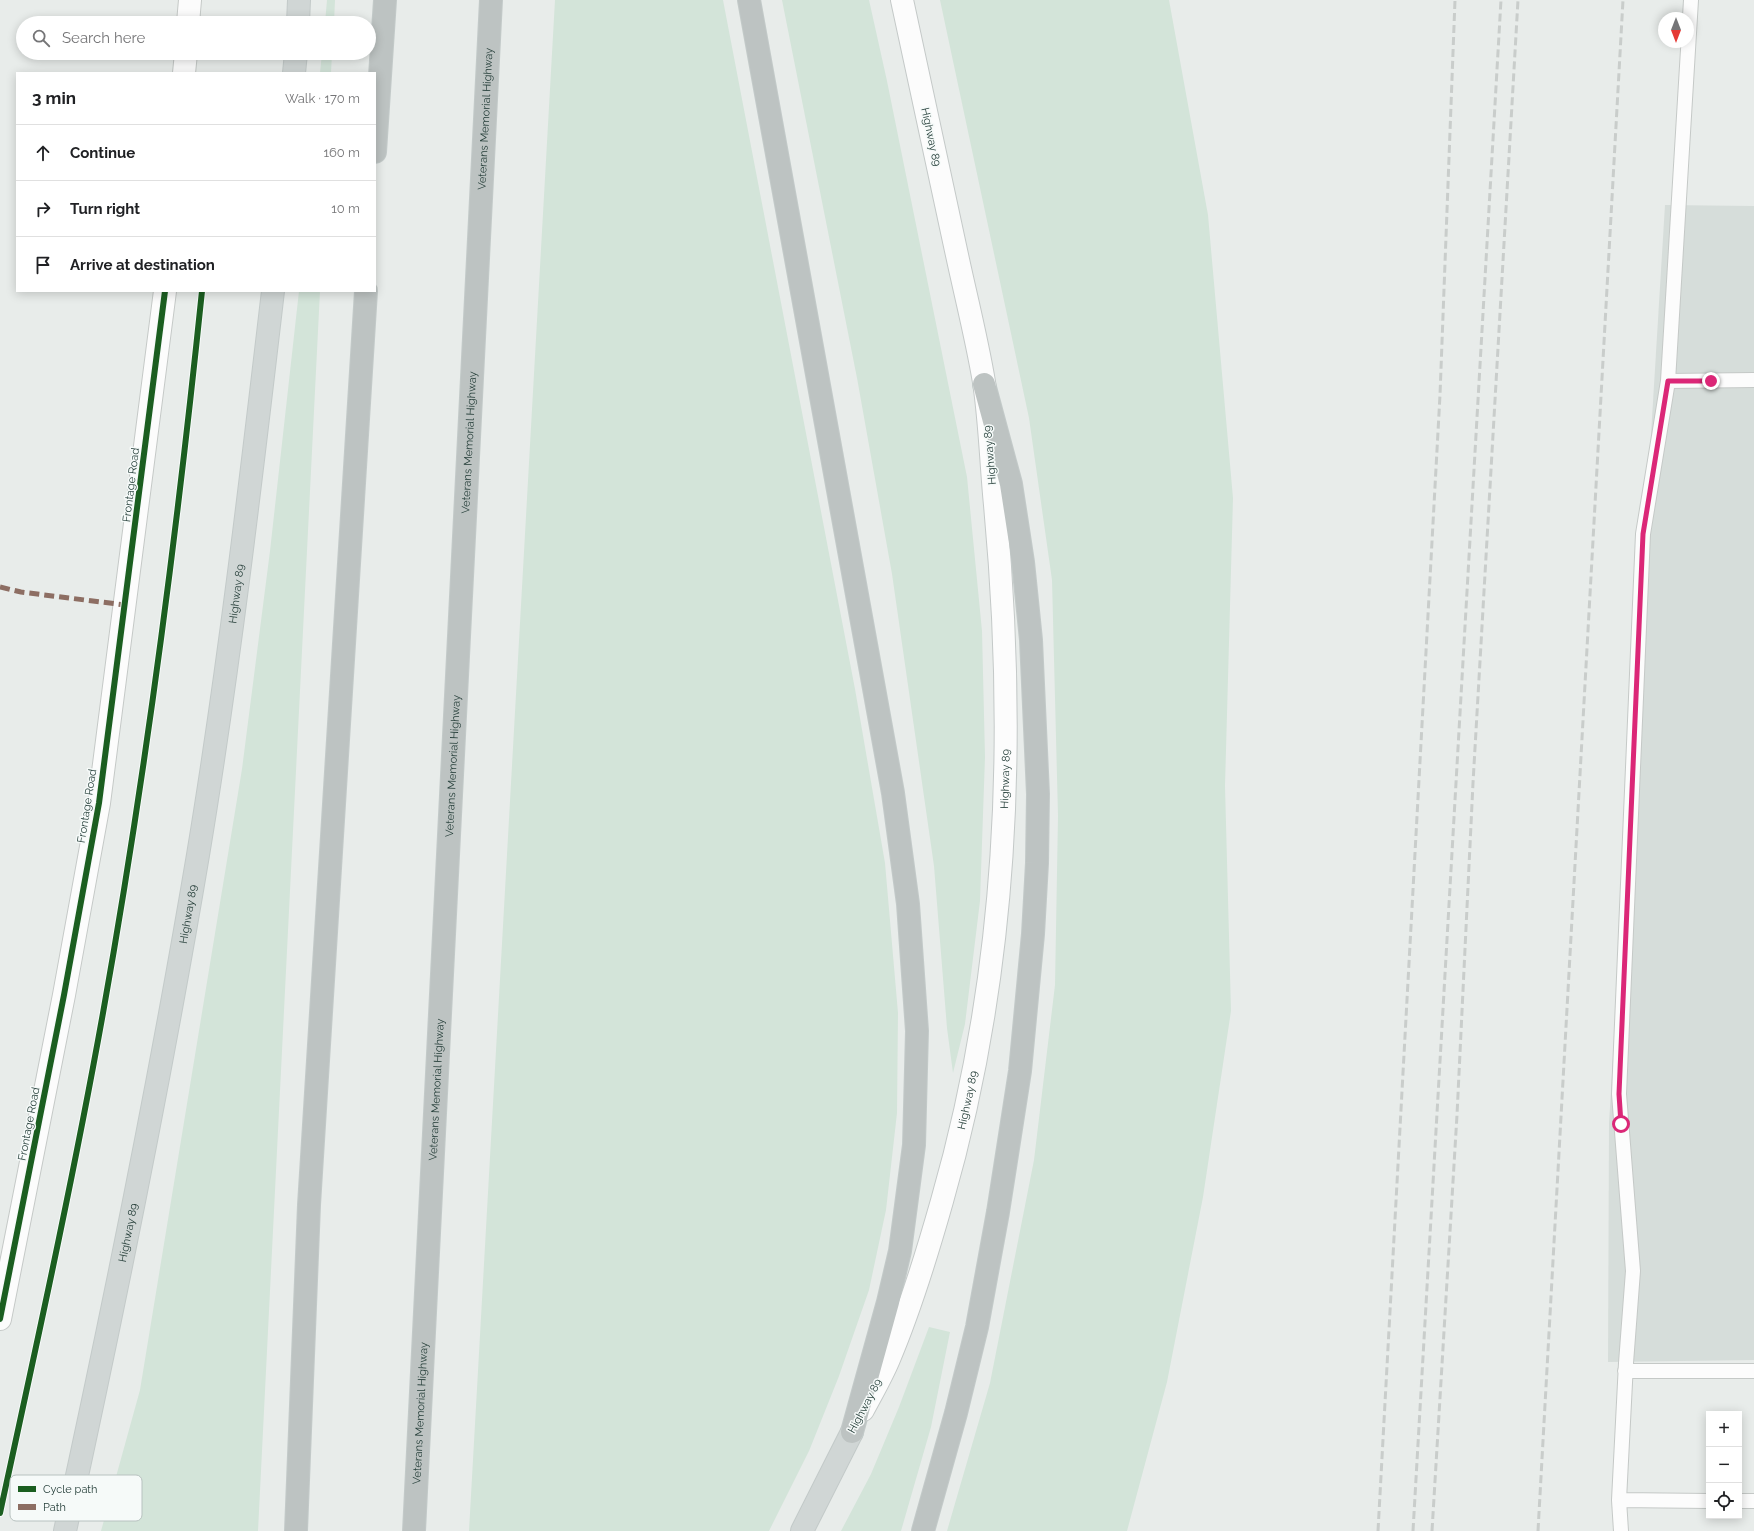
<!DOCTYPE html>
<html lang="en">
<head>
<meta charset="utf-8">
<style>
  body { margin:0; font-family:Raleway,sans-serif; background:#f6f6f6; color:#202124 }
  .controls { position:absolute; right:12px; bottom:12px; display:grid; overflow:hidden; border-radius:0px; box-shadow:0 2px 10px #0003 }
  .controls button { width:36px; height:36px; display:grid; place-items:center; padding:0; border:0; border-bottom:1px solid #e0e0e0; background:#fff; color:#202124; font:20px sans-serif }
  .compass { position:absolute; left:1658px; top:12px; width:36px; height:36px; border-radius:50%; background:#fff; box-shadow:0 2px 10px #0003; rotate:180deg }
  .stop { position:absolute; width:12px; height:12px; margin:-9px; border:3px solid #db2777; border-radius:50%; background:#fff }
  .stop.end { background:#db2777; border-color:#fff; box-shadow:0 1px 4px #0008 }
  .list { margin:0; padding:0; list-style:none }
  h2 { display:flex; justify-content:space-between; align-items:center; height:52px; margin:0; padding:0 16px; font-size:17px }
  h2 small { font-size:13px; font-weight:400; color:#757577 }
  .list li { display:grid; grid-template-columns:26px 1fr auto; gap:12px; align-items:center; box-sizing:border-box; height:56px; padding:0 16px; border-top:1px solid #e0e0e0 }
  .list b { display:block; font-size:15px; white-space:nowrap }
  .list em { font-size:13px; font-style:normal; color:#757577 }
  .icon { flex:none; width:22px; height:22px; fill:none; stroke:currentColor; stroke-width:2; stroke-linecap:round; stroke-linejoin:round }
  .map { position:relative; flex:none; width:1754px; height:1531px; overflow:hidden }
  .search { position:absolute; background:#fff; box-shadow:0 2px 10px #0003; left:16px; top:16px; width:360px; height:44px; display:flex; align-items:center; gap:10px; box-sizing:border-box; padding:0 14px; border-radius:22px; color:#757577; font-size:15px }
  .panel { position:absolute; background:#fff; box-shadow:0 2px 10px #0003; left:16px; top:72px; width:360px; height:220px; border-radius:0px }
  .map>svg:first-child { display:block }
  .built { fill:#d6ddda }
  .green { fill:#d3e4d9 }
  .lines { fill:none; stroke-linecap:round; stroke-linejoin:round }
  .lane-casing { stroke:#c5c9c7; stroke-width:16 }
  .street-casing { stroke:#c5c9c7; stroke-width:24 }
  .secondary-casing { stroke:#c4c9c8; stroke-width:24 }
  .primary-casing { stroke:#c3cac9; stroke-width:24 }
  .highway-casing { stroke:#c3cac9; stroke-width:24 }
  .lane { stroke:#fcfcfc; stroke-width:14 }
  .street { stroke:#fcfcfc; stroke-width:22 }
  .secondary { stroke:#fcfcfc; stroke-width:22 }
  .primary { stroke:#d0d6d5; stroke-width:22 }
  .highway { stroke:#bdc3c2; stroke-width:22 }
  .rail { stroke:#c9cdcb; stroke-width:3; stroke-dasharray:8 4; stroke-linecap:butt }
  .quiet { stroke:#8d6e63; stroke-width:5; stroke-dasharray:10 5; stroke-linecap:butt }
  .cycleway-casing { stroke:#f6faf9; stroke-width:8 }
  .cycleway { stroke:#1b5e20; stroke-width:6 }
  .route { stroke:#db2777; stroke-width:5 }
  .labels { text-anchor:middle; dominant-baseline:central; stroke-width:3; stroke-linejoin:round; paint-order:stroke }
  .street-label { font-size:11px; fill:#263f3a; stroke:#f6faf9 }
  .key { fill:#f6faf9; stroke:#b8c2c0; stroke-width:1 }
  .key-label { font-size:11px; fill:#263f3a }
</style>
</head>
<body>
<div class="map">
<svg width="1754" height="1531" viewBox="0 0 1754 1531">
  <rect width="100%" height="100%" fill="#e8ecea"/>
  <!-- built -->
  <path class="built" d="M1665 205 1754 206V1360L1608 1362 1609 1123Z"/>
  <!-- green -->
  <path class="green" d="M327 0H335L334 23H325Z
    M555 0H723L855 689 885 863 898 1013 897 1113 886 1210 869 1290 839 1376 809 1451 769 1531H469Z
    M782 0H869L887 81 967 477 982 631 985 757 980 901 965 1024 953 1073 947 1028 934 866 892 574 857 378Z
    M940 0H1169L1208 215 1233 498 1225 786 1231 1011 1203 1197 1167 1382 1127 1531H947L990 1383 1034 1160 1055 985 1058 816 1052 580 1029 418Z
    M322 53H332L331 73H320Z
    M299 291H320L258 1531H101L140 1390 242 769 270 551Z
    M929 1327 950 1332 931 1427 901 1531H841L871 1474 899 1407Z"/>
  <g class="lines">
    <!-- lane casing -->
    <g class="lane-casing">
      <path id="lane" d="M1668 381 1754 380
        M1625 1371H1754
        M1619 1500 1709 1501
        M1739 1501H1754
        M1621 1531 1619 1500 1626 1363 1633 1271 1619 1094 1643 534 1668 381 1691 0"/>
    </g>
    <!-- street casing -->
    <g class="street-casing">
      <path id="street" d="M188 23 190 0
        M184 73 186 53
        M0 1319 64 995 99 803 165 291"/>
    </g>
    <!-- secondary casing -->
    <g class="secondary-casing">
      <g id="secondary">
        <path id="s1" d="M863 1410C872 1393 882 1376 889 1359 911 1307 927 1254 942 1201 1008 972 1017 741 995 505 991 464 990 422 984 382 977 340 966 297 957 255 938 170 920 85 902 0"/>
      </g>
    </g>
    <!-- primary casing -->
    <g class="primary-casing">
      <g id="primary">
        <path d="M298 23 299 0"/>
        <path d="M294 73 296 53"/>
        <path id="s2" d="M65 1531C114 1307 160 1081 198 855 229 668 251 479 273 291"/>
        <path d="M802 1531 852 1432"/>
      </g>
    </g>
    <!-- highway casing -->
    <g class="highway-casing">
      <g id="highway">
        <path d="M749 0 893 793 908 904 917 1031 914 1145 900 1251 888 1302 852 1432"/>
        <path d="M375 152 385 0"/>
        <path d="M296 1531 309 1205 366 291"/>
        <path id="s3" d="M414 1531 491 0"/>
        <path d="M923 1531 956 1413 977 1327 998 1212 1020 1071 1033 934 1037 863 1038 794 1031 640 1023 562 1011 484 984 384"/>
      </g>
    </g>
    <!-- lane -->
    <use href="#lane" class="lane"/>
    <!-- street -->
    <use href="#street" class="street"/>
    <!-- secondary -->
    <use href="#secondary" class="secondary"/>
    <!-- primary -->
    <use href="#primary" class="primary"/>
    <!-- highway -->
    <use href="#highway" class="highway"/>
    <!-- rail -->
    <path class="rail" d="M1378 1531 1440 395 1455 0
      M1413 1531 1501 0
      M1432 1531 1457 1115 1473 783 1518 0
      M1538 1531 1623 0"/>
    <!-- quiet -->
    <path class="quiet" d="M0 587 21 592 125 605"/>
    <!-- cycleway casing -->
    <g class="cycleway-casing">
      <path id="cycleway" d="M0 1319 64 995 99 803 165 291
        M0 1513C36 1347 73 1180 103 1013 146 773 177 533 202 291"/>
    </g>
    <!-- cycleway -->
    <use href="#cycleway" class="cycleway"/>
  </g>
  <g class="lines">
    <!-- route -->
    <path class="route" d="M1621 1124 1619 1094 1643 534 1668 381H1711"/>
  </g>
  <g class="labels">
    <!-- street labels -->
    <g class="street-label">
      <text stroke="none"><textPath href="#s3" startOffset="1414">Veterans Memorial Highway</textPath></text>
      <text transform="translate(931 137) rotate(78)">Highway 89</text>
      <text stroke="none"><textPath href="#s3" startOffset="1090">Veterans Memorial Highway</textPath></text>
      <text transform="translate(990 455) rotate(-95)">Highway 89</text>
      <text transform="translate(131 485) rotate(-83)">Frontage Road</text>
      <text stroke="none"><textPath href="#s2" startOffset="953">Highway 89</textPath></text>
      <text stroke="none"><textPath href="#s3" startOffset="766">Veterans Memorial Highway</textPath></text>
      <text stroke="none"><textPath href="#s1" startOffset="652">Highway 89</textPath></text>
      <text transform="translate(87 806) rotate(-81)">Frontage Road</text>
      <text stroke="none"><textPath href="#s2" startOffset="629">Highway 89</textPath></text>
      <text stroke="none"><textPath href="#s3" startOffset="442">Veterans Memorial Highway</textPath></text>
      <text stroke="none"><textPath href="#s1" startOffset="328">Highway 89</textPath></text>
      <text transform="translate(29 1124) rotate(-79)">Frontage Road</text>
      <text stroke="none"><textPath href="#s2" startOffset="305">Highway 89</textPath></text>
      <text transform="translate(865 1406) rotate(-62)">Highway 89</text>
      <text stroke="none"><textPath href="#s3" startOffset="118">Veterans Memorial Highway</textPath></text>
    </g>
  </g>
  <!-- legend -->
  <rect x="10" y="1475" width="132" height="46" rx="6" class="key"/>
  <rect x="18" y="1486" width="18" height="6" fill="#1b5e20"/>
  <rect x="18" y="1504" width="18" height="6" fill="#8d6e63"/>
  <g class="key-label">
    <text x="43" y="1493">Cycle path</text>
    <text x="43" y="1511">Path</text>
  </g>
</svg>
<div class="controls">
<button>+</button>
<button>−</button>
<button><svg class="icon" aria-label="locate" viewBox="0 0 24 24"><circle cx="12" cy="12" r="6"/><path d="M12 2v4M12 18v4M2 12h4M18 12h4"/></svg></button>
</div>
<svg class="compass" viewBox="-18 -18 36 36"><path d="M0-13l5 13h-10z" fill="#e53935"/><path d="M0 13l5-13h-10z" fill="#757577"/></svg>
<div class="stop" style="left:1621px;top:1124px"></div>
<div class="stop end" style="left:1711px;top:381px"></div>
<div class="search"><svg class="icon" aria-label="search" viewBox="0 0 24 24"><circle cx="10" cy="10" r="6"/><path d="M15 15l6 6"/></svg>Search here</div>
<section class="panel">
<h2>3 min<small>Walk · 170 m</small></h2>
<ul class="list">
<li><svg class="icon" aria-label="ahead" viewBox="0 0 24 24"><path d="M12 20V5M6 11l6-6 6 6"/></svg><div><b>Continue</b></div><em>160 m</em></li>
<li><svg class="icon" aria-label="right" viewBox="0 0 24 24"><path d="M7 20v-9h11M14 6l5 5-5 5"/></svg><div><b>Turn right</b></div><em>10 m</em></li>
<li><svg class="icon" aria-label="arrive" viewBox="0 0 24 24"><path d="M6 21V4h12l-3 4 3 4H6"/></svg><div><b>Arrive at destination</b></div></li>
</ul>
</section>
</div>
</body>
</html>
